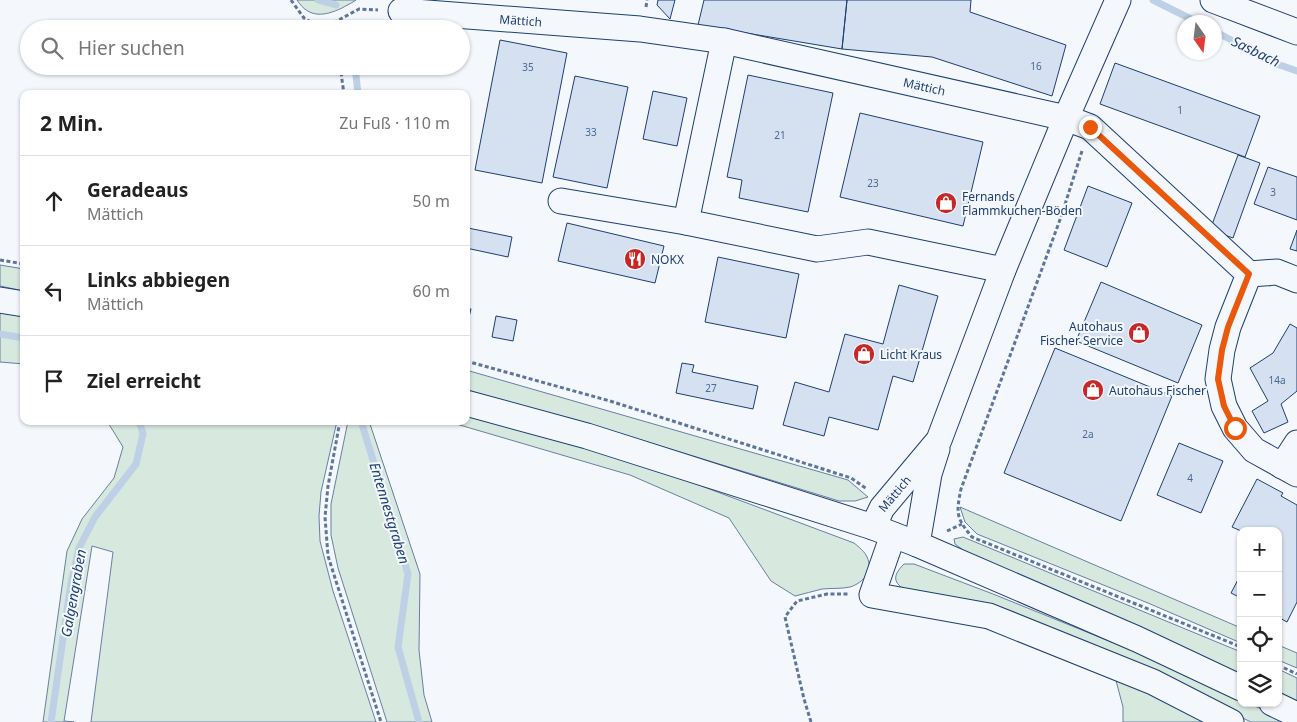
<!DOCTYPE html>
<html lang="de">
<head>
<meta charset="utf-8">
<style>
  body { margin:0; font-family:"Noto Sans",sans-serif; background:#f6f6f6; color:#222 }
  .controls { position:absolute; right:15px; bottom:15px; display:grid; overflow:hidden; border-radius:10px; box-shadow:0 1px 4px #0004 }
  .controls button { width:45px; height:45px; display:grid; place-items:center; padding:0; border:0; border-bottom:1px solid #e0e0e0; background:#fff; color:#222; font:25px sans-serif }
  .compass { position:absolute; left:1177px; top:15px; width:45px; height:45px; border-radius:50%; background:#fff; box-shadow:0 1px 4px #0004; rotate:166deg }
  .stop { position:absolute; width:15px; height:15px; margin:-11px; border:4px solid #ea580c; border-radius:50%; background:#fff }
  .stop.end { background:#ea580c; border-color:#fff; box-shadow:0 1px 5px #0008 }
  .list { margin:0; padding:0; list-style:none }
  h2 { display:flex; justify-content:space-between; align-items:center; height:65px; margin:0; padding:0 20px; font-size:21px }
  h2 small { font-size:16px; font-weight:400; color:#767676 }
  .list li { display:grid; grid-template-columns:32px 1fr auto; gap:15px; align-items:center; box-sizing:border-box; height:90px; padding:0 20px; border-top:1px solid #e0e0e0 }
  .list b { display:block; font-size:19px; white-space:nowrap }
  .list p { margin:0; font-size:16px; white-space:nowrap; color:#767676 }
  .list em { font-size:16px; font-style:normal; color:#767676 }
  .icon { flex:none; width:28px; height:28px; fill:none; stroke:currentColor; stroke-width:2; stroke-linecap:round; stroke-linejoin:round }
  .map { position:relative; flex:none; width:1297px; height:722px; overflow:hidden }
  .search { position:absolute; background:#fff; box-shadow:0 1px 4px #0004; left:20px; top:20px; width:450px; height:55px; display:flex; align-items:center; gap:12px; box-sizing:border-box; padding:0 18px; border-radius:28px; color:#767676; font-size:19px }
  .panel { position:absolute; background:#fff; box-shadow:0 1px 4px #0004; left:20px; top:90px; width:450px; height:335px; border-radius:10px }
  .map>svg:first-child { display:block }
  .green { fill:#d7e8df; stroke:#687fa3 }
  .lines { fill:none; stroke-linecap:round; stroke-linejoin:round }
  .stream { stroke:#bed0e5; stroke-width:7 }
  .building { fill:#d5e0f0; stroke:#1d3f73 }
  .minor-casing { stroke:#1d3f73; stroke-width:27 }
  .path { stroke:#5e769c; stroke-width:3; stroke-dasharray:4 2.5; stroke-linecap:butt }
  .minor { stroke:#f4f7fb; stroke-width:25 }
  .route { stroke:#ea580c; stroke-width:6 }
  .labels { text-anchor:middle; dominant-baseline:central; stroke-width:4; stroke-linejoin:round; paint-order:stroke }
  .number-label { font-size:10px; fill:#4b6792 }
  .street-label { font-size:12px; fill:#1d3f73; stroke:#f4f7fb }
  .poi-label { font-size:12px; fill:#1d3f73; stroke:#f4f7fb; text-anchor:start }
  .water-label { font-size:14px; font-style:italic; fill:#1d3f73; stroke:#f4f7fb }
</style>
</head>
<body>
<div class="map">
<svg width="1297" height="722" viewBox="0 0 1297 722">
  <rect width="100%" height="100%" fill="#f4f7fb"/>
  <!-- green -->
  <path class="green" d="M297 0H356C352 3 347 5 342 8 325 16 309 19 297 0Z
    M0 265 24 269V291L0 286Z
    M0 307 24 311V364L0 362Z
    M466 370 848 480 868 497 855 501H839L622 434 466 390Z
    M466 413 576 443 696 484 854 543C859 547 865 552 867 557 874 571 863 583 850 587 841 589 831 588 822 589 813 591 804 594 795 596L771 581 729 518 630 475 446 421H466Z
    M107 421H337L321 492 319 516 320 541 333 591 376 722H91L113 552 92 546 64 721 74 722H43L67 551 82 519 114 478 123 447Z
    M348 421H369L420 574 419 650 424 695 432 722H387L338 568 331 535V504Z
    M960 507 1241 628V643L1148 603 977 534 965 522Z
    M963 537 1241 652V675L967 553 955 544 954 539Z
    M904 564H914L993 594 1136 652 1241 700V703H1249L1287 722H1251L1153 675 907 591C893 583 892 576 904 564Z
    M1278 645 1297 653V668L1278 660Z
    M1278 669 1297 678V703L1278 694Z
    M1114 673 1221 722H1123V707Z"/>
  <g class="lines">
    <!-- stream -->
    <path class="stream" d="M318 0 336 5
      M1153 0 1197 22
      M1214 31 1277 64 1297 71
      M355 66 358 94
      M0 334 24 338
      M361 421 408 574 398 647 419 722
      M51 722 71 583 79 548 95 517 136 464 143 434 139 421"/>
  </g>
  <!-- building -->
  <path class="building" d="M658 0H675L670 19 657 5Z
    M704 0H847L842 49 698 25Z
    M847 0H971L970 12 1066 45 1052 96 932 57 842 49Z
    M500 40 567 53 542 183 475 170Z
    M1115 63 1260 116 1245 157 1100 104Z
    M748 75 833 93 808 212 739 198 742 180 727 177Z
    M575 76 628 87 607 188 553 177Z
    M653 91 687 98 677 146 643 139Z
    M860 113 983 142 963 226 840 197Z
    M1238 155 1260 163 1233 238 1210 230Z
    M1268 167 1297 177V220L1254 204Z
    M1088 186 1132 203 1107 267 1064 250Z
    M567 223 664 246 655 283 558 261Z
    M468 228 512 237 508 257 466 248V237Z
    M1297 230V251L1290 249Z
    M718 257 799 274 786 338 705 322Z
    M1101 282 1202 325 1178 383 1076 341Z
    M899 285 938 296 913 382 893 376 878 430 829 417 824 436 783 425 795 382 829 392 845 334 883 344Z
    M466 308 471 309 466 329Z
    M496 316 517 320 513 341 492 337Z
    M1290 324 1297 328V391L1281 404 1288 422 1264 433 1252 411 1268 401 1250 368 1273 353Z
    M1055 348 1172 396 1121 521 1004 473Z
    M682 363 694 365 692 372 758 386 753 409 676 393Z
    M1179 443 1223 461 1201 513 1157 495Z
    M1257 479 1283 493 1281 496 1297 505V602L1287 622 1278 617V531H1241L1232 527Z
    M1241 574V598L1231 593Z"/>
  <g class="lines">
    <!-- minor casing -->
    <g class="minor-casing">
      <g id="minor">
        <path d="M1213 0 1297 32"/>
        <path id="s1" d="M401 11 640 29 724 41 1066 118 1090 127 1249 274"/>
        <path d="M724 41 686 222 817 249 868 242 1003 270"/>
        <path d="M561 201 686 222"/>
        <path d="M1297 280 1277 272 1249 274 1228 327 1222 350 1218 379 1224 406 1235 428 1254 450 1297 474"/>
        <path d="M0 300 24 304"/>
        <path d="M466 403 587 436 873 527 917 544 1137 639 1241 688"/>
        <path d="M1282 466 1297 443"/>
        <path id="s2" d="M873 527 882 508 939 440 1003 270 1066 118 1118 0"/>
        <path d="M893 535 872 595 989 616 1153 682 1231 722"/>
        <path d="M917 544 929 474 937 449"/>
        <path d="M1272 703 1297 715"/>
      </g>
    </g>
    <!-- path -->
    <path class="path" d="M291 0 304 18 322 29
      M646 7 647 0
      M322 29 359 9 378 10
      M340 66 344 94
      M1082 151 1061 217 961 489C956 513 956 518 972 537L1241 647
      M0 260 24 264
      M466 361 610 401 851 478 867 489
      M340 421 328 486 325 517 328 556 381 722
      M947 531 962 524
      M1278 665 1297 674
      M811 722 804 699 785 617 797 601 827 594H849"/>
    <!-- minor -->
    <use href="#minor" class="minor"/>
  </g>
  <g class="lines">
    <!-- route -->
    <path class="route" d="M1090 127 1249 274 1228 327 1222 350 1218 379 1224 406 1235 428"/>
  </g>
  <!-- icons -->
  <defs>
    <g id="shop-disc" transform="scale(1.125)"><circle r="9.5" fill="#c62828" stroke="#f4f7fb"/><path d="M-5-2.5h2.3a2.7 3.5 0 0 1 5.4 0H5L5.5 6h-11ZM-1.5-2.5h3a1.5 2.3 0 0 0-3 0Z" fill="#fff"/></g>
    <g id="restaurant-disc" transform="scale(1.125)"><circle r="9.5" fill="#c62828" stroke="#f4f7fb"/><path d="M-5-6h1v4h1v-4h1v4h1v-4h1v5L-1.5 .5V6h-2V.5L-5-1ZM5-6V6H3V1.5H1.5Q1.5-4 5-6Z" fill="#fff"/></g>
  </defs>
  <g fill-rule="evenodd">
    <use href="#shop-disc" x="946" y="203"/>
    <use href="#restaurant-disc" x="635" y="259"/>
    <use href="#shop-disc" x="1139" y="333"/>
    <use href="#shop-disc" x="864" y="354"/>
    <use href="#shop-disc" x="1093" y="390"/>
  </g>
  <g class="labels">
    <!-- number labels -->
    <g class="number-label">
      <text x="1036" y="66">16</text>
      <text x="528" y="67">35</text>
      <text x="1180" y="110">1</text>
      <text x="591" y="132">33</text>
      <text x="780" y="135">21</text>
      <text x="873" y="183">23</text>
      <text x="1273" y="192">3</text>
      <text x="1277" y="380">14a</text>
      <text x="711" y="388">27</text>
      <text x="1088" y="434">2a</text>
      <text x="1190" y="478">4</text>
    </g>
    <!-- street labels -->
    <g class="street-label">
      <text stroke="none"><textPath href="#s1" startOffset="120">Mättich</textPath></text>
      <text stroke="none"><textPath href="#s1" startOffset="530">Mättich</textPath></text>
      <text stroke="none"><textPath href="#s2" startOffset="40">Mättich</textPath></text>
    </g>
    <!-- poi labels -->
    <g class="poi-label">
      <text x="962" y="196">Fernands<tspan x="962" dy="14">Flammkuchen-Böden</tspan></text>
      <text x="651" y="259">NOKX</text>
      <text x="1123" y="326" text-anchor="end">Autohaus<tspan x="1123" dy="14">Fischer Service</tspan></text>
      <text x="880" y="354">Licht Kraus</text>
      <text x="1109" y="390">Autohaus Fischer</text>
    </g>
    <!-- water labels -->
    <g class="water-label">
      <text transform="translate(1256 51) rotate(26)">Sasbach</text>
      <text transform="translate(390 513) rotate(73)">Entennestgraben</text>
      <text transform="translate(73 593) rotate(-80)">Galgengraben</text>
    </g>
  </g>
</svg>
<div class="controls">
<button>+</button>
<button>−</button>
<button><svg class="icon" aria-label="locate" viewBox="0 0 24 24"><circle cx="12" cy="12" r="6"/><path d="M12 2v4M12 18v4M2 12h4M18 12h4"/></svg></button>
<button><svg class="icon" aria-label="layers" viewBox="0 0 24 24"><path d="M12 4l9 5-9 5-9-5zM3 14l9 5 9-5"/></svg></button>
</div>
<svg class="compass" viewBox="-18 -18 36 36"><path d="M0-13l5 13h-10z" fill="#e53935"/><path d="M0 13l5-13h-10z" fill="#767676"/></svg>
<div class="stop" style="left:1235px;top:428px"></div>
<div class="stop end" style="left:1090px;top:127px"></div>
<div class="search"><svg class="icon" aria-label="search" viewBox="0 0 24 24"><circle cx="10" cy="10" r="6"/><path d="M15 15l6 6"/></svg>Hier suchen</div>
<section class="panel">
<h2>2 Min.<small>Zu Fuß · 110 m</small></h2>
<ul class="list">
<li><svg class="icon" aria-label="ahead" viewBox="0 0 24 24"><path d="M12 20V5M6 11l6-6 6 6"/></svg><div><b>Geradeaus</b><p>Mättich</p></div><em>50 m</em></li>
<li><svg class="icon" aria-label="left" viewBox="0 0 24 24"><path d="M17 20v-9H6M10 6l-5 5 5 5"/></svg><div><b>Links abbiegen</b><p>Mättich</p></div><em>60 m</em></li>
<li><svg class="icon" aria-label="arrive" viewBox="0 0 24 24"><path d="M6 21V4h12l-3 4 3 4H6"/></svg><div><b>Ziel erreicht</b></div></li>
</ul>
</section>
</div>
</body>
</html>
